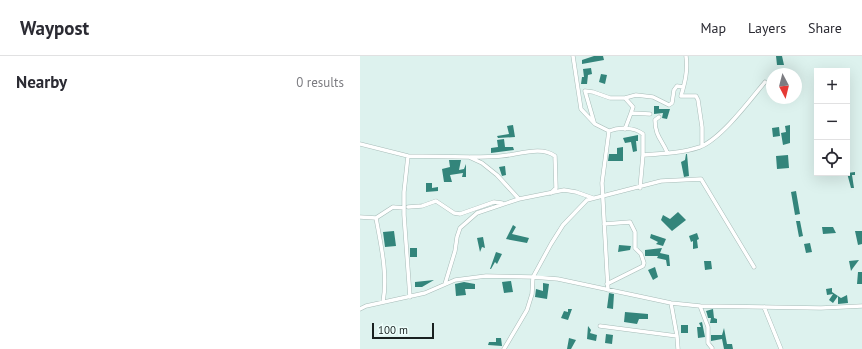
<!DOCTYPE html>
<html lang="en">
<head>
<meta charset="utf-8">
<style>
  body { margin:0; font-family:"PT Sans",sans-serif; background:#f2f2f3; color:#2b2b33 }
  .controls { position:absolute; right:12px; top:12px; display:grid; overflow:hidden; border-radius:0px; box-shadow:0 4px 16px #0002 }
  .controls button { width:36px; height:36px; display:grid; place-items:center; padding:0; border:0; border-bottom:1px solid #e1e1e2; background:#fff; color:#2b2b33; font:20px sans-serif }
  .compass { position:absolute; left:406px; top:12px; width:36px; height:36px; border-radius:50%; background:#fff; box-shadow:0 4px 16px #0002; rotate:173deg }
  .scale { position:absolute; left:12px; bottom:10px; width:62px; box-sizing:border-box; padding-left:4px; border:2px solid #192120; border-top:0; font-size:11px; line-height:14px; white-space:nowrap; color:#192120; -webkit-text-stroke:3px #edfefb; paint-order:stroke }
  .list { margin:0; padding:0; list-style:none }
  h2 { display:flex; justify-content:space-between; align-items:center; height:52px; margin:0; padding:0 16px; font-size:17px }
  h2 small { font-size:13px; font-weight:400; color:#7c7c81 }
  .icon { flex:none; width:22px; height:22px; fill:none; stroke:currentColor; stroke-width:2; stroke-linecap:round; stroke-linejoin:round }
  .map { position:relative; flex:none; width:502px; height:293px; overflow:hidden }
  header { display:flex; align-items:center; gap:24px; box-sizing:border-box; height:56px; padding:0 20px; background:#fff; border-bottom:1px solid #e1e1e2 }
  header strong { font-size:19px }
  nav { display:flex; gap:22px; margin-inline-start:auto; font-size:14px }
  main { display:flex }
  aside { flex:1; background:#fff }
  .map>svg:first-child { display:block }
  .building { fill:#33857b }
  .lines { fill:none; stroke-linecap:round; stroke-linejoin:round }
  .minor-casing { stroke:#a7bcb8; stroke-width:4.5 }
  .minor { stroke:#fff; stroke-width:3.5 }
</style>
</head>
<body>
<header>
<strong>Waypost</strong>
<nav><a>Map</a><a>Layers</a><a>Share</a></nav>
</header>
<main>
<aside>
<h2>Nearby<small>0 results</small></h2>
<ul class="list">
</ul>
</aside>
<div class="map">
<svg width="502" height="293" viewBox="0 0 502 293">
  <rect width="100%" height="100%" fill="#ddf2ee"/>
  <!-- building -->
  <path class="building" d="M234 0H243L244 4 222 8V4Z
    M416 0H422L424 9H417Z
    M231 12 232 18 228 19 227 28H221L222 21H224L223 13Z
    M241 18 247 19 245 28 239 26Z
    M294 50H299V53H310L307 63 302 62 303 57 294 58Z
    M153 69 155 81 138 82 137 80 149 78 147 70Z
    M430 69V87L423 89 421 77 426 76 425 70Z
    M419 71 420 80 413 81 412 72Z
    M278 79V85H276L277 95 273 96 271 86 265 87 263 82Z
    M144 83 145 91H153L154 94 131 97V92L138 91 137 84Z
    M263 91V105H248L249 98H257V92Z
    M326 98H327L329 120 324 121 321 106 325 104Z
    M428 99 429 112 417 113 416 100Z
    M89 104H101L99 114 104 113 106 108V121H102L103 117 90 119 92 126H84L82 113 90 111Z
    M145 110 146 119 142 120 139 111Z
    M495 116V119H492L494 132H491L487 117Z
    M66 127H72V132L78 131V135L66 136Z
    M436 135 440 158 435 159 431 136Z
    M318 156 326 164 312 175 301 164 303 159 310 163Z
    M436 165H440L443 180 439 181Z
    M153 169 156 171 152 178 169 182 167 187 146 183Z
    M462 171H473L476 177 463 178Z
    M34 175 36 190 25 191 23 176Z
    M495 175H502V188L498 189Z
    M337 177 339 183 337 184 338 192 333 193V185L331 186 329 180Z
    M291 178 306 183 303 190 296 188 298 186 290 182Z
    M123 181 125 192 122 191 120 196 117 182Z
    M450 187 452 196 446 197 444 188Z
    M259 189 271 190 270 194 258 196Z
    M50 192H57V201H50Z
    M302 192 300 197 309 199 310 210H307L306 204 297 202 298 200H285V194Z
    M136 196 142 198 137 208 135 206 131 213H130Z
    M499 204 493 212 491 215 489 205Z
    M344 205H351L352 213 345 214Z
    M295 211 298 221 293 224 288 214Z
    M498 216H502V228H497Z
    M74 224 62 231H55V226Z
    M151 225 153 236 144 237 142 226Z
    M104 226 115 228V233H105L106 239 96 240 95 228Z
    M183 227 189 228 187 243 175 241 176 233 183 235Z
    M472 232V236L481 242 487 239 488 247 478 248V240L473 247 469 244 473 238 467 239 466 233Z
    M249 237 254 238 253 253 247 252Z
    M208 253H212L208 264 201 262 204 255 208 256Z
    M353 253 354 262 357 263V267H350L351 262H348L347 258 346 255Z
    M265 256 288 258V263H279L277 268 264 266Z
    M342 266 345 281 338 282 337 271H341L339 267Z
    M321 269H328V277H321Z
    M228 270 231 274 230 277 237 279 236 285 227 283Z
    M364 272 367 288H372L373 293H364L362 283 351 285V279H362Z
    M246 278 253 279 252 288 245 287Z
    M136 282H141L142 290 128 289 129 286H136Z
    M209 282 216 284 211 293H207Z"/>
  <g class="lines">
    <!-- minor casing -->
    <g class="minor-casing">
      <path id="minor" d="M213 0 221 53 235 68 249 75 242 127 248 234
        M326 0C328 15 325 26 321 40H336L338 44 342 71V90
        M265 42 276 39 293 41 309 49 312 47 314 34 317 30 323 31
        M299 61 295 64C295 80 302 84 307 96
        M234 66 225 35 233 36 250 42H265L273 51 271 57
        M265 73 271 57 290 58
        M249 75C259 71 274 71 283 78V99
        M0 88 48 100 109 101 122 107 137 119 159 143
        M48 100 44 136V159L50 241
        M110 101C120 101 131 101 141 100 158 99 181 89 195 100L196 132 191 137
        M280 132 283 99C302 98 322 97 340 91 362 82 390 44 405 26
        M48 151 62 150 76 145 94 157 100 158 134 146 142 147
        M0 161 16 162 33 151 44 152
        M16 162C21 189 28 219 23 246
        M244 168 270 166 275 176V192L281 198 284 207 283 210 247 228
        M85 228 95 195 97 181 100 172 117 157 159 143 204 134 216 136 233 142
        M340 250 348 271V287L352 292
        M404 251 421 293
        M0 253 6 250 65 237 95 224 126 220 173 221 198 223 311 247 340 250 461 252 502 250
        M240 270 317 280 311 247
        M317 280 318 293
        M144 293 167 254 172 238 173 221 191 188 203 169 227 144 301 125 341 123 394 211"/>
    </g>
    <!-- minor -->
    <use href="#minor" class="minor"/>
  </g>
</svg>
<div class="controls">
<button>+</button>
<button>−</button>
<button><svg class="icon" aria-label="locate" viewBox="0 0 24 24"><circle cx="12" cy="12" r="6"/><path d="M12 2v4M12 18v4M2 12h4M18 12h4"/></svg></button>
</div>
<svg class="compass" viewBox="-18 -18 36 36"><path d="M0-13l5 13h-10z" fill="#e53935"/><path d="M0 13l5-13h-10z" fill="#7c7c81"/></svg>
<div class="scale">100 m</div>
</div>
</main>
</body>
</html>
